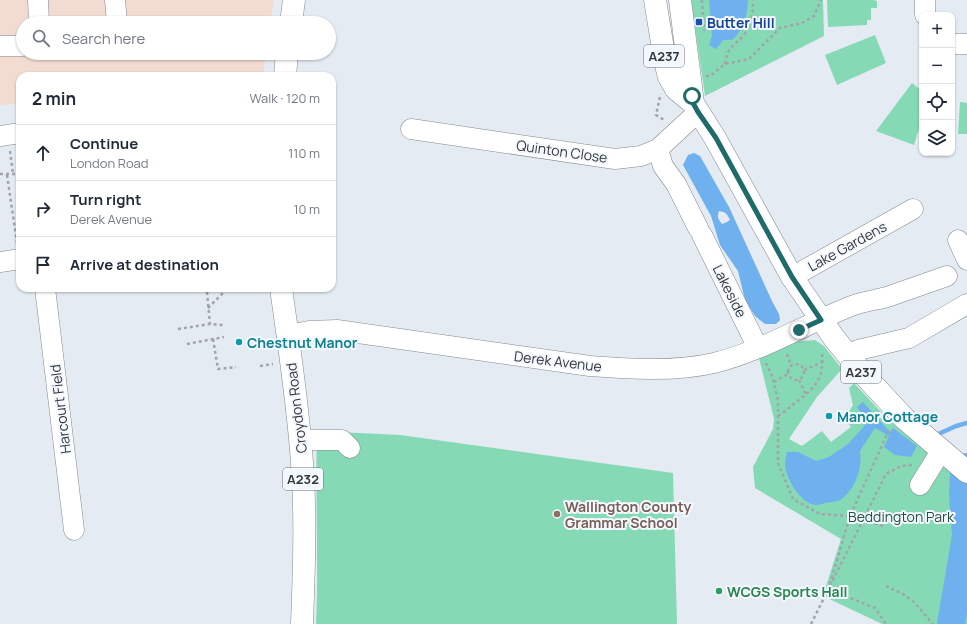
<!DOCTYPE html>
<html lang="en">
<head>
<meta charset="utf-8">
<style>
  body { margin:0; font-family:Manrope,sans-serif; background:#f6f6f7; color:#1f2937 }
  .controls { position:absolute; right:12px; top:12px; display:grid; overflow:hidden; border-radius:8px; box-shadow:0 1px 3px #0004 }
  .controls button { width:36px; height:36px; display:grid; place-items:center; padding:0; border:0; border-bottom:1px solid #e0e1e3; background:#fff; color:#1f2937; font:20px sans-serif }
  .stop { position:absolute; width:12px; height:12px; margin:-9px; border:3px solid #1e6b6a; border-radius:50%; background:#fff }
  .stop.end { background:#1e6b6a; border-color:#fff; box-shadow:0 1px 4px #0008 }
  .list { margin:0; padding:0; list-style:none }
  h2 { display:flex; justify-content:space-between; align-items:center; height:52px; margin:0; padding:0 16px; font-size:17px }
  h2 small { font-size:13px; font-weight:400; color:#747a83 }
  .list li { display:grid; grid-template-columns:26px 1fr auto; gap:12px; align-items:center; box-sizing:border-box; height:56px; padding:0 16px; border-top:1px solid #e0e1e3 }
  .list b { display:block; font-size:15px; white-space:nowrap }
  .list p { margin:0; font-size:13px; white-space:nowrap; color:#747a83 }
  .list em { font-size:13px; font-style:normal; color:#747a83 }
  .icon { flex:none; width:22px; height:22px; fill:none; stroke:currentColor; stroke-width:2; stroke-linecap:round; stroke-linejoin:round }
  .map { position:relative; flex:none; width:967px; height:624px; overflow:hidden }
  .search { position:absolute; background:#fff; box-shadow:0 1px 3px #0004; left:16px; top:16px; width:320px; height:44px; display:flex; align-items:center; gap:10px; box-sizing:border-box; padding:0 14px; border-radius:22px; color:#747a83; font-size:15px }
  .panel { position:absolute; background:#fff; box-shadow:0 1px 3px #0004; left:16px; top:72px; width:320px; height:220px; border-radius:12px }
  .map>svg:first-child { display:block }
  .commercial { fill:#f2dbd0 }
  .green { fill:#85dab5 }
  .water { fill:#6eb1ee; fill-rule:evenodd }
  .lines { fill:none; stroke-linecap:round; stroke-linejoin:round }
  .stream { stroke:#6eb1ee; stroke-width:4.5 }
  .river { stroke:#6eb1ee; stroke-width:28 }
  .minor-casing { stroke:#83888f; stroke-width:21 }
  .major-casing { stroke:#83888f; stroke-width:23 }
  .highway-casing { stroke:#83888f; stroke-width:23 }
  .path { stroke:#a1a5ab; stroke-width:2.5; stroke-dasharray:3 3; stroke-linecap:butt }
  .minor { stroke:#fff; stroke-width:20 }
  .major { stroke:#fff; stroke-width:22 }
  .highway { stroke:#fff; stroke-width:22 }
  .route { stroke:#1e6b6a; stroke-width:5 }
  .transit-dot { fill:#1a4fb4; stroke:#f3f8ff; stroke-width:1.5 }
  .culture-dot { fill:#0f9aa8; stroke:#f3f8ff; stroke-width:1.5 }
  .education-dot { fill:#8d6e63; stroke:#f3f8ff; stroke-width:1.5 }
  .leisure-dot { fill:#2e9e5b; stroke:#f3f8ff; stroke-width:1.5 }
  .labels { text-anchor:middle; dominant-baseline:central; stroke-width:4; stroke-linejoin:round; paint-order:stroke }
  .shield { fill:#f3f8ff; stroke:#6e7175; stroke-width:1 }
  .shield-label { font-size:13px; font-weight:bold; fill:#35373a }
  .transit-label { font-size:14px; font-weight:bold; fill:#164399; stroke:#f3f8ff; text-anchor:start }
  .street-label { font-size:14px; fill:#35373a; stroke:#f3f8ff }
  .culture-label { font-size:14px; font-weight:bold; fill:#0d838f; stroke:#f3f8ff; text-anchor:start }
  .education-label { font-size:14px; font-weight:bold; fill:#785e54; stroke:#f3f8ff; text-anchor:start }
  .park-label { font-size:14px; fill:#25503e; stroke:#f3f8ff }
  .leisure-label { font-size:14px; font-weight:bold; fill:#27864d; stroke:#f3f8ff; text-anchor:start }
</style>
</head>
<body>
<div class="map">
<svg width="967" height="624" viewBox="0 0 967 624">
  <rect width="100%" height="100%" fill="#e5ebf3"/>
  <!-- commercial -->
  <path class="commercial" d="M0 0H274L270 23H23V53H266L263 76H20V103L0 105Z"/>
  <!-- green -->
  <path class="green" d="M691 0H823L824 36 705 96Z
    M827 0H873L877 1V8H871V20H867V25L828 27Z
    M875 35 886 63 837 85 825 55Z
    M912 83 922 91 921 106H922V119L914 145 876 131Z
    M960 102 967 103V134H958Z
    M815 340 824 346 842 369 817 397 789 439 802 446 822 431 831 442 851 427 845 418 853 405 849 388 854 383 882 413 900 430 936 459 967 488V624H882L823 596 841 539 755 488 753 467 773 429 774 419 758 354 784 343Z
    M317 431 400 435 673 473 677 624H316C319 560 315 496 317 431Z"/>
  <!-- water -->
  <path class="water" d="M709 0H748C747 16 745 29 732 40 718 39 724 42 716 49L709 45 712 36Z
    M694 153 700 156 729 207 772 301 779 314 780 320 776 324H765L755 316 745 300 738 271 720 245 711 216 683 165 688 155ZM719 211C726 212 727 214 730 220L727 222 722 224C718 219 717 217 719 211Z
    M863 402 890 432 893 428 917 446 911 457 895 455 884 447 889 436 875 428 860 451C863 468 855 490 840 500 836 502 829 502 825 503 822 504 818 505 815 505 800 503 786 478 785 465 785 461 786 456 787 452H798L816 461 829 457 848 444 867 423 857 407Z"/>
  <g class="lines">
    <!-- stream -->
    <path class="stream" d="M934 436 956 426 967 423
      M966 536 967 541"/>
    <!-- river -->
    <path class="river" d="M951 624 966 536 963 495 964 475 967 467"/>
    <!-- minor casing -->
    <g class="minor-casing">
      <path id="minor" d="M38 0 39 23
        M115 0 117 23
        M925 0V15
        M952 44H967
        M0 46H23
        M411 129 615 159 641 156 658 149 698 112
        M0 136 20 133
        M658 149 663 166 676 184 698 228
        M702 235 758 348
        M958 240 967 260
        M0 262 20 259
        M792 277 913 209
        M45 288 74 530
        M288 335 309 331 337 330 590 366C628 369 676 372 714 363 763 351 807 323 854 305 865 301 876 300 887 297 907 290 927 283 947 276
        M847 356 858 350 909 338 967 304
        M300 440H342L350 448
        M920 485 936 459 943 452"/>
    </g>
    <!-- major casing -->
    <g class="major-casing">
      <path id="major" d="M655 0 665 61 669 77 676 89 693 103 715 138 792 277 834 338 866 377 905 419 967 472
        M680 0 693 103"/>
    </g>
    <!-- highway casing -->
    <g class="highway-casing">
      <path id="highway" d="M291 23 294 0
        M285 76 287 53
        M281 288C289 346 298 404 302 463 306 516 304 571 302 624"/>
    </g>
    <!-- path -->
    <path class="path" d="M702 0 704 31
      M725 64C728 46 732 48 743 36 752 25 753 13 753 0
      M706 76H710L725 64 749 59 780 28 802 23 814 16 821 0
      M660 97 656 115 664 120
      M10 151 13 174
      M0 174H20
      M7 175 17 243
      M207 292 210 324
      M208 308 226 290
      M178 329 210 324 224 325
      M213 339 218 369 236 367
      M187 344 224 337
      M787 354 791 365
      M766 363 772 376 778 400V463L793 499 820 514 850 516 827 594
      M788 372a8 8 0 1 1 16 0a8 8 0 1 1-16 0Z
      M260 366 273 364
      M804 370 822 362
      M799 380 806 395
      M774 382 788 374
      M778 416C785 412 790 407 796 402 816 387 824 379 822 352
      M883 526 850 516 889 430
      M830 586 886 474 901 466 912 465
      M886 586 903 594 913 601 933 624
      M827 594 848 597 875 608 886 624
      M811 624 827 592"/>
    <!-- minor -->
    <use href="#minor" class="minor"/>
    <!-- major -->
    <use href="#major" class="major"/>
    <!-- highway -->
    <use href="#highway" class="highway"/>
  </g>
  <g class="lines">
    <!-- route -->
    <path class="route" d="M692 96 693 103 698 112 716 138 792 277 821 320 799 330"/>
  </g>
  <!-- markers -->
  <rect class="transit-dot" x="695" y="18" width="8" height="8" rx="2"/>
  <g class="culture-dot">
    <circle cx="239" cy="342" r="4"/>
    <circle cx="829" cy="416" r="4"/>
  </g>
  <circle class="education-dot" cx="557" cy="514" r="4"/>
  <circle class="leisure-dot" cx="719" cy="591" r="4"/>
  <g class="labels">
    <!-- shield labels -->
    <g class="shield">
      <rect x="644" y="45" width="40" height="22" rx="3"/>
      <rect x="841" y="361" width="40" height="22" rx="3"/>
      <rect x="283" y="468" width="40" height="22" rx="3"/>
    </g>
    <g class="shield-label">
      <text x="664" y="56">A237</text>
      <text x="861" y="372">A237</text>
      <text x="303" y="479">A232</text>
    </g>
    <!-- transit labels -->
    <g class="transit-label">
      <text x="707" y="22">Butter Hill</text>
    </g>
    <!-- street labels -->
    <g class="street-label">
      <text transform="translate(562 151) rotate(8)">Quinton Close</text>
      <text transform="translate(847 246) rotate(-29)">Lake Gardens</text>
      <text transform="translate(730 291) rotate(63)">Lakeside</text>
      <text transform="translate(558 361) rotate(7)">Derek Avenue</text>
      <text transform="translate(296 408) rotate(-97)">Croydon Road</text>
      <text transform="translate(60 409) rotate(-97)">Harcourt Field</text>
    </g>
    <!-- culture labels -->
    <g class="culture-label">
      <text x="247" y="342">Chestnut Manor</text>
      <text x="837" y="416">Manor Cottage</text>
    </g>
    <!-- education labels -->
    <g class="education-label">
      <text x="565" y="506">Wallington County<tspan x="565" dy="16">Grammar School</tspan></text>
    </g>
    <!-- park labels -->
    <g class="park-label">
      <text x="901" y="516">Beddington Park</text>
    </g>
    <!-- leisure labels -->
    <g class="leisure-label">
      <text x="727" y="591">WCGS Sports Hall</text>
    </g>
  </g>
</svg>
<div class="controls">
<button>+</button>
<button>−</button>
<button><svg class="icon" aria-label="locate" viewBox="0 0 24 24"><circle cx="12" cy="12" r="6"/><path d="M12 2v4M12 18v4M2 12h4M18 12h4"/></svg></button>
<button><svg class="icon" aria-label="layers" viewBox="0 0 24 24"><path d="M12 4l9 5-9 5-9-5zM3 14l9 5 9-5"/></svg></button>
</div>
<div class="stop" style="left:692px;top:96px"></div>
<div class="stop end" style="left:799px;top:330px"></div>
<div class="search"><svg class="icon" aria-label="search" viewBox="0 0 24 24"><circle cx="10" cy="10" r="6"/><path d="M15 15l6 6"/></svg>Search here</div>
<section class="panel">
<h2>2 min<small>Walk · 120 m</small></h2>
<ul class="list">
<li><svg class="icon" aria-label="ahead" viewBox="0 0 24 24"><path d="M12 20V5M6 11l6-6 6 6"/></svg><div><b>Continue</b><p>London Road</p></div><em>110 m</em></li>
<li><svg class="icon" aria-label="right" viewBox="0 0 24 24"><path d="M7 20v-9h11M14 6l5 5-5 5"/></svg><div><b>Turn right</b><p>Derek Avenue</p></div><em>10 m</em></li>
<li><svg class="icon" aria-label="arrive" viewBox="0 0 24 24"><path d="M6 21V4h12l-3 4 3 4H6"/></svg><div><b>Arrive at destination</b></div></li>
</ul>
</section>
</div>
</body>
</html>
